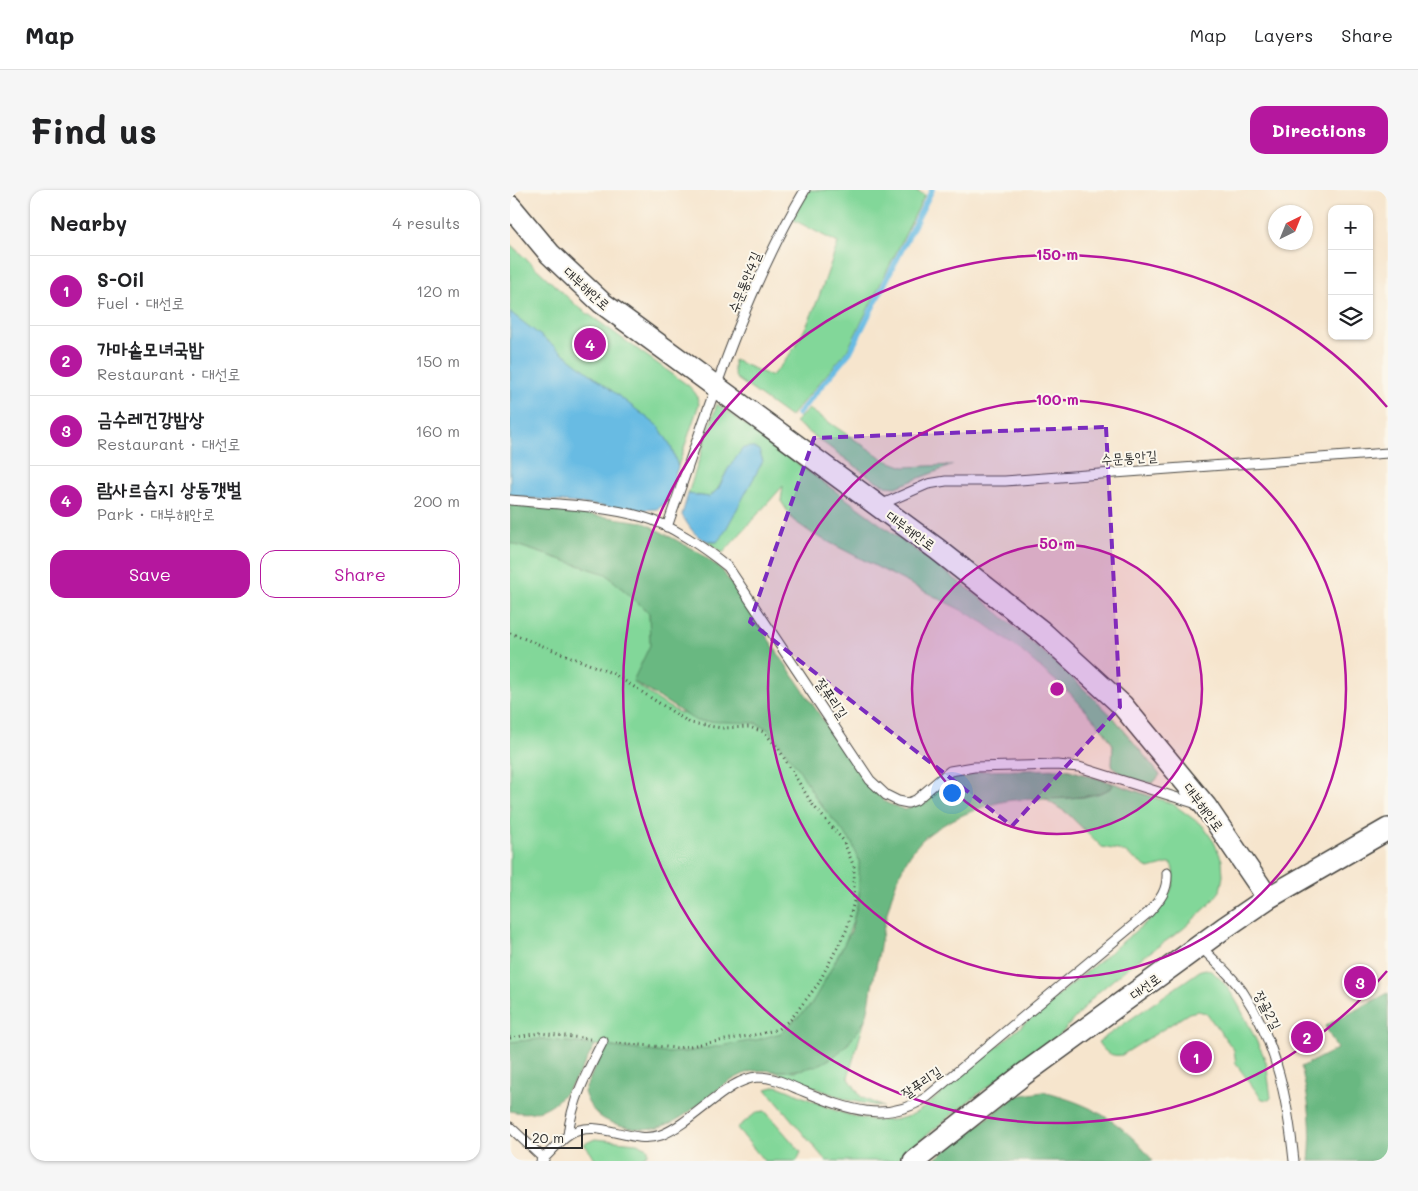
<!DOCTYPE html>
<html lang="en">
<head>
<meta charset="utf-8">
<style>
  body { margin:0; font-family:Mali,"Poor Story",sans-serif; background:#f6f6f6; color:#202124 }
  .controls { position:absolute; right:15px; top:15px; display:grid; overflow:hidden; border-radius:10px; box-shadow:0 1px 4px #0004 }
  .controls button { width:45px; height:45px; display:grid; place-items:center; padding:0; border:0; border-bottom:1px solid #e0e0e0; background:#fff; color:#202124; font:25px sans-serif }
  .compass { position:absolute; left:758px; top:15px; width:45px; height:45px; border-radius:50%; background:#fff; box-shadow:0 1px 4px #0004; rotate:43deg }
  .scale { position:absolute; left:15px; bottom:12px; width:58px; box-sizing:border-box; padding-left:5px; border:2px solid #2b2b2b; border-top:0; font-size:14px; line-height:18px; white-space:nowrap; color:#2b2b2b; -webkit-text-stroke:4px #fbf7ec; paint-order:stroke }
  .you { position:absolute; left:441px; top:602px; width:18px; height:18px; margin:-12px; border:4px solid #fff; border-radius:50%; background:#1a73e8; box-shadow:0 0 0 8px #1a73e833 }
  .badge { display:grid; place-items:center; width:32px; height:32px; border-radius:50%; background:#b5179e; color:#fff; font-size:16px; font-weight:700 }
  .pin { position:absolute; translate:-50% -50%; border:2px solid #fff; box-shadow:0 1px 5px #0006 }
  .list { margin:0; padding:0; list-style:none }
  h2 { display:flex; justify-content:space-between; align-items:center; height:65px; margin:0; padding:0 20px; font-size:21px }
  h2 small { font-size:16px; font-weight:400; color:#757577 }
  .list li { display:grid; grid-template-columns:32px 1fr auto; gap:15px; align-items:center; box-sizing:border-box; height:70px; padding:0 20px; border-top:1px solid #e0e0e0 }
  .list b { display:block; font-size:19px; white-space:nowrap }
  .list p { margin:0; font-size:16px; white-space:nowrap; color:#757577 }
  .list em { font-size:16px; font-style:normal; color:#757577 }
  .actions { display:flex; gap:10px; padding:15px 20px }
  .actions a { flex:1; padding:11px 0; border:1px solid #b5179e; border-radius:15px; text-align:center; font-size:18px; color:#b5179e }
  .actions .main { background:#b5179e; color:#fff }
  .icon { flex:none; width:28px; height:28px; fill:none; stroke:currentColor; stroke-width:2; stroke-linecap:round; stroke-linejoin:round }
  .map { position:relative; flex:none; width:878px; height:971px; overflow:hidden; border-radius:15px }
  header { display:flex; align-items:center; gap:30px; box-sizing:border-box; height:70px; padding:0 25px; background:#fff; border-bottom:1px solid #e0e0e0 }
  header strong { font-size:24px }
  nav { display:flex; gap:28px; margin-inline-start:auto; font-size:18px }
  .intro { display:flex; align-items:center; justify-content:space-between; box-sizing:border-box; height:120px; padding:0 30px }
  h1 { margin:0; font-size:35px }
  .button { padding:12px 22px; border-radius:15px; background:#b5179e; color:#fff; font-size:18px; font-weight:700 }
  main { display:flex; gap:30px; padding:0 30px }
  aside { flex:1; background:#fff; border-radius:15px; box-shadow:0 1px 4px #0004 }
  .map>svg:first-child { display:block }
  .green { fill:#82d799; stroke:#568162 }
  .forest { fill:#69b881; stroke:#4a7256 }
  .water { fill:#67bbe3; stroke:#497387 }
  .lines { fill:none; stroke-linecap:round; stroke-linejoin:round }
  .stream { stroke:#67bbe3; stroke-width:5.5 }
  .service-casing { stroke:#494743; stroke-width:11 }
  .tertiary-casing { stroke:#494743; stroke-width:24 }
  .path { stroke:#494743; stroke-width:3; stroke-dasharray:1 4; stroke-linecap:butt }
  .service { stroke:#fff; stroke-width:9 }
  .tertiary { stroke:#fff; stroke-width:21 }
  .marked { fill:#7b2cbf; fill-opacity:0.2; stroke:#7b2cbf; stroke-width:4; stroke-dasharray:10 6; stroke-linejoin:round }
  .ring { fill:none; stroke:#b5179e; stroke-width:2.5 }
  .labels { text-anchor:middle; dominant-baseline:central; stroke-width:4; stroke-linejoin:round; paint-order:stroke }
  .street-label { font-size:14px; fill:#2b2b2b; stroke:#fbf7ec }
  .centre { fill:#b5179e; stroke:#fbf7ec; stroke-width:2.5 }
  .ring-label { font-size:15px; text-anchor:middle; font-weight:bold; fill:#b5179e; stroke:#fbf7ec; stroke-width:4; stroke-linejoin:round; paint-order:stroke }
</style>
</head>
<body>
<header>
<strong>Map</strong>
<nav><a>Map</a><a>Layers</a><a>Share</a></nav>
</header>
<div class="intro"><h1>Find us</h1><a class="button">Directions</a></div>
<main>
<aside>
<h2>Nearby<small>4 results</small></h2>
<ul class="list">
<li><span class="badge">1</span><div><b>S-Oil</b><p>Fuel · 대선로</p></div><em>120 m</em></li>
<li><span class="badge">2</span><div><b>가마솥모녀국밥</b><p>Restaurant · 대선로</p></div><em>150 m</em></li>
<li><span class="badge">3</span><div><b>금수레건강밥상</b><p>Restaurant · 대선로</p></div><em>160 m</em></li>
<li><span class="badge">4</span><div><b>람사르습지 상동갯벌</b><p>Park · 대부해안로</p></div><em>200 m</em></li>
</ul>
<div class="actions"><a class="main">Save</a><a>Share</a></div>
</aside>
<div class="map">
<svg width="878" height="971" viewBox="0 0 878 971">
  <rect width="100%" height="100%" fill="#fbf7ec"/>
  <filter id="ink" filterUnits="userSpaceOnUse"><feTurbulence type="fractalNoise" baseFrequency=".02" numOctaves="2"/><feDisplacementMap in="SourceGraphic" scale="10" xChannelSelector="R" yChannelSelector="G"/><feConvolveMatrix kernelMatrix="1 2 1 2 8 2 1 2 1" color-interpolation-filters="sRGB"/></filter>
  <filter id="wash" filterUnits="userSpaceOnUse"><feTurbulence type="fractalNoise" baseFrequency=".0096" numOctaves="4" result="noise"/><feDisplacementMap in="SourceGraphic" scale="20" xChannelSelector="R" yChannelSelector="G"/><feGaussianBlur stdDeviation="1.12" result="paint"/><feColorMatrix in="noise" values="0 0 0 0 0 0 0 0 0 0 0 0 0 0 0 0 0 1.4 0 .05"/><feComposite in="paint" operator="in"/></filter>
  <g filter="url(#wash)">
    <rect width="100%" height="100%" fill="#f6e5cd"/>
    <!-- green -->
    <path class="green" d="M299 0H404L415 5 337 161 280 227 226 188 224 182V170L261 186C298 151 311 99 328 53L282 29Z
      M0 54 67 116 179 196 186 204 189 214 160 300 0 250Z
      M207 214 472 409 553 479 603 527 650 585 643 593C627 591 612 589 602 575L603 555 595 542 560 503 510 460 474 433 455 422 303 344 283 330 271 311 273 296 213 363 197 352H207L218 279 208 299 199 307 178 304Z
      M299 219 375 270 394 277 443 275 386 297 376 296 363 289 285 232Z
      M0 353 96 384 139 423 141 455 123 492C135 500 161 521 174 524 198 531 239 525 259 540 280 556 292 586 306 608 320 630 342 644 349 670 361 715 311 821 271 843 248 854 182 862 155 863L31 849 0 852Z
      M600 592 663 614 693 636 704 652 712 670 713 686 710 701 699 715 673 739 616 779 585 805 551 844 465 906 385 971H316L256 899 267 896C305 910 354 941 396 927 403 925 410 920 416 916L647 723C658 706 669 694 661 673L639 679 613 661 592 657 557 623 535 609 574 607 603 596Z
      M696 779C720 787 740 840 752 862L756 872 761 908 759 910 752 909 726 874 724 860 696 823 688 821 679 823 612 865C601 867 594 862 588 852L691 780Z
      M355 830 338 887 351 907 373 917 337 910 262 881H286L338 854Z
      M255 921 291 962 287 971H254L227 938 247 922Z
      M85 949 127 953 138 958V964L129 971H87L74 954Z"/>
    <!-- forest -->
    <path class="forest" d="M0 314 133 332 190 363 212 380 357 595 377 613 395 620 408 614 444 585 470 581 556 579 600 592 603 596C587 612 526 608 503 610 476 613 430 632 411 651 378 685 372 752 362 797 360 808 359 824 353 833 331 867 311 881 270 881 260 881 245 879 236 883 185 905 170 954 106 934 88 929 79 918 74 902L94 856 155 863 175 862 246 850 271 843 300 816 314 792 341 741 349 706V671L341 651 307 610 290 581 259 540 247 533 186 531 123 491 140 455 139 423 96 384 0 353Z
      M878 803V971H799C803 938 799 910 791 877L827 859 815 836Z
      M31 849 85 855C66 889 47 932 0 921V852Z
      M533 902C581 914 612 931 643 971H422L506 906Z"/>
    <!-- water -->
    <path class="water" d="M0 122 149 237 161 256 168 277 155 314 147 319 129 320 0 306Z
      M241 257 249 260 253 271 214 343 207 352C188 352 181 340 172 325L178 304 199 307 208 299 218 279 233 258Z"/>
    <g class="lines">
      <!-- stream -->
      <path class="stream" d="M288 224 340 162 422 0"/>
    </g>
  </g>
  <g filter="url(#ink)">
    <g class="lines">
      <!-- service casing -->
      <g class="service-casing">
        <path id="service" d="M0 310C43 314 91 315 133 327 160 334 196 359 218 377L360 590 376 605 388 611 398 613 406 610 440 581 464 577 547 575 569 577 687 614
          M370 315 418 294 436 291H495L878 263
          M157 337C197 223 233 104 295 0
          M690 756C704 771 723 786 734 804 767 853 778 913 784 971
          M0 937 34 969
          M58 945C62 910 77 882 93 851
          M31 971C40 963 49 951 59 945 87 926 121 956 151 945 183 933 218 888 248 887 263 887 275 893 288 899 333 917 373 936 417 907L639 722C650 710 658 700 657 683"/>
      </g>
      <!-- tertiary casing -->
      <g class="tertiary-casing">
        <path id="tertiary" d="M0 16 40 64 92 113 427 359 531 441 612 515 696 617 758 708
          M404 971 514 884 714 738 758 708 878 639"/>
      </g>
      <!-- path -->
      <path class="path" d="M0 443 104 484 180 533 212 538 239 537 254 542 268 558 302 614 333 650 344 677V711L337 739 308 794 281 829 268 839 250 844 168 858 106 853
        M0 848 30 843 80 849"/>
      <!-- service -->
      <use href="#service" class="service"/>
      <!-- tertiary -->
      <use href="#tertiary" class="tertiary"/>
    </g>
  </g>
  <!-- marked area -->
  <path class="marked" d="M596 237 610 517 502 636 240 432 304 248Z"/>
  <!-- distance rings -->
  <circle cx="547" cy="499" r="145" fill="#b5179e" fill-opacity=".12"/>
  <g class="ring">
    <circle cx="547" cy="499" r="145"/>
    <circle cx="547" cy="499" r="289"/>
    <path d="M877 781A434 434 0 1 1 877 217"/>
  </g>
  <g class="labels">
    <!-- street labels -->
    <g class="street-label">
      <text transform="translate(234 92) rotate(-68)">수문통안4길</text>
      <text transform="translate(77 98) rotate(42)">대부해안로</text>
      <text transform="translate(619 267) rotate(-4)">수문통안길</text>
      <text transform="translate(401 340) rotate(36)">대부해안로</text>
      <text transform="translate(322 508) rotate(56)">잘푸리길</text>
      <text transform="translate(694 617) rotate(53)">대부해안로</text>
      <text transform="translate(635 796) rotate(-36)">대선로</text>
      <text transform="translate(758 820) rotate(63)">장골2길</text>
      <text transform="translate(411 892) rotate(-34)">잘푸리길</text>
    </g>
  </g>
  <circle cx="547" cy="499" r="8" class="centre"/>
  <g class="ring-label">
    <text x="547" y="70">150 m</text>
    <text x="547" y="215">100 m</text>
    <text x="547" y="359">50 m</text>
  </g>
</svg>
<div class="controls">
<button>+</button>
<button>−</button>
<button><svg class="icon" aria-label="layers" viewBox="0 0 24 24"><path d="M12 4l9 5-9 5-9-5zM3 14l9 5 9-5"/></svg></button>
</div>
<svg class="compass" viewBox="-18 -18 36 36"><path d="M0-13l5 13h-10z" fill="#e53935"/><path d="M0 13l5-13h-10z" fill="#757577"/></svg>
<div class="scale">20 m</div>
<div class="you"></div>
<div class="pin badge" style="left:686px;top:867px">1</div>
<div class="pin badge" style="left:797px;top:847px">2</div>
<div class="pin badge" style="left:850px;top:792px">3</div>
<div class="pin badge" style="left:80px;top:154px">4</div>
</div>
</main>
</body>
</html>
